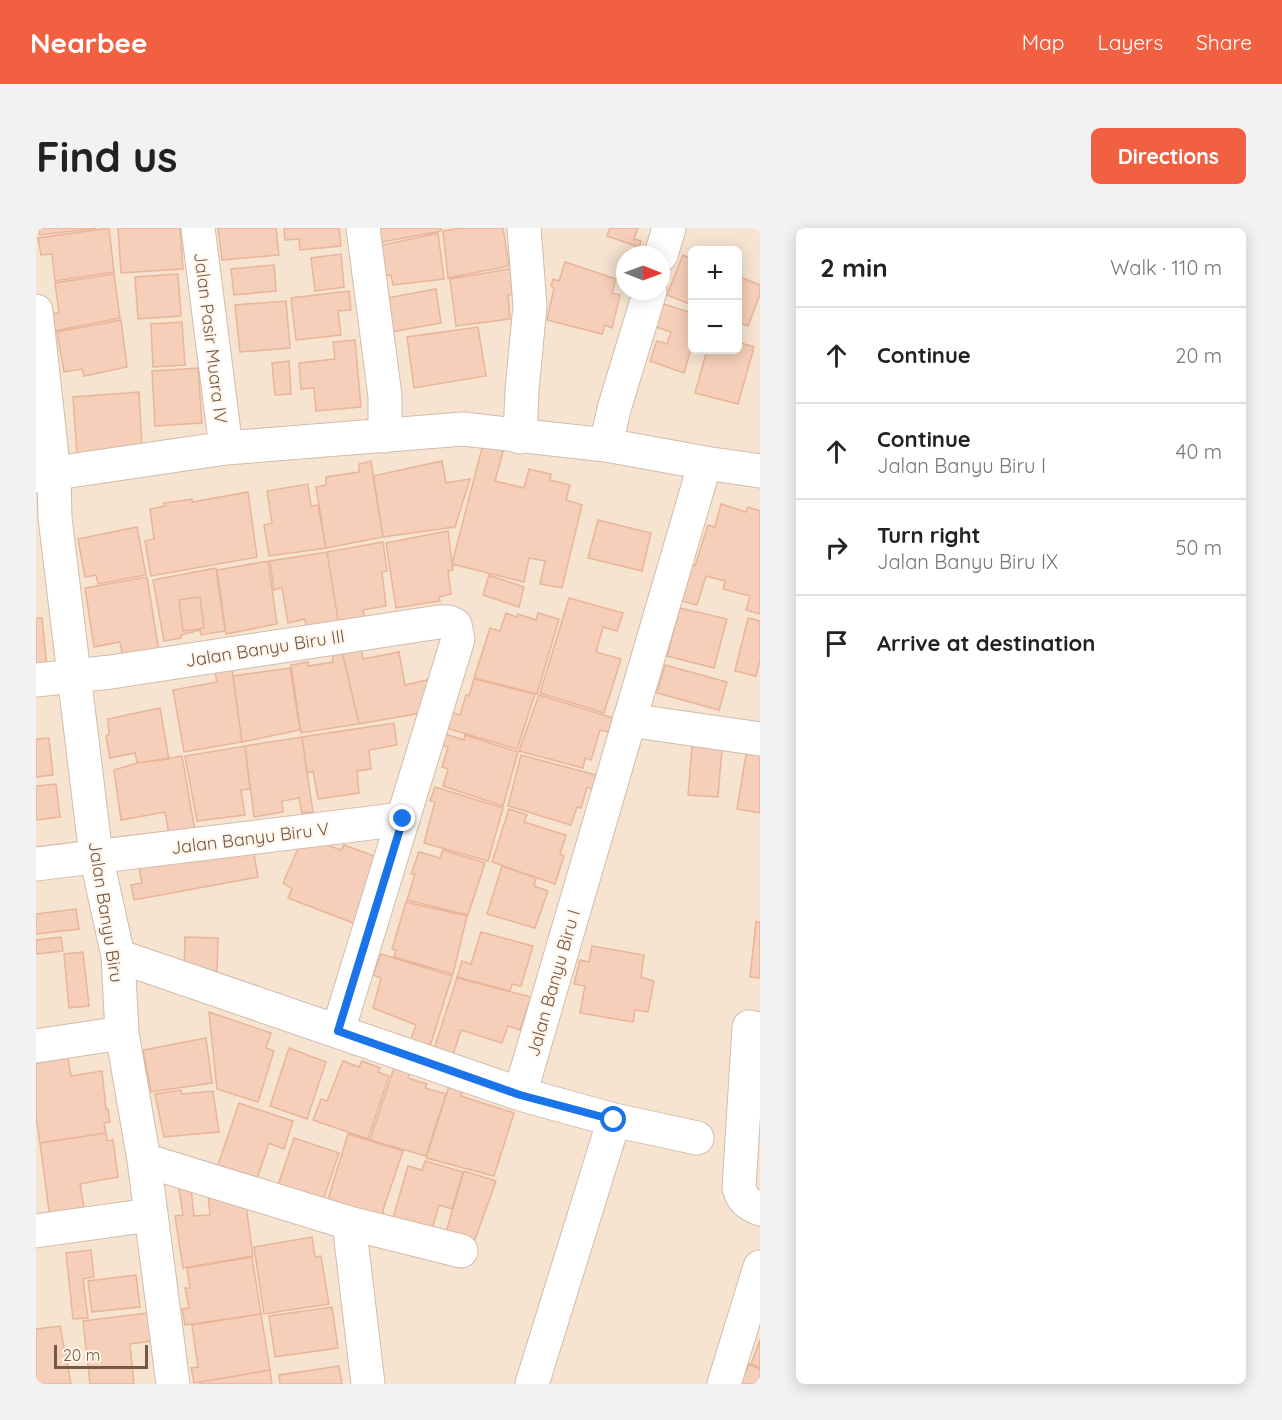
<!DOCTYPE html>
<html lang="en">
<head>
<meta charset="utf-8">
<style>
  body { margin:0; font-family:Quicksand,sans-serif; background:#f2f2f2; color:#222 }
  .controls { position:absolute; right:18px; top:18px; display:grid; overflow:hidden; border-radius:9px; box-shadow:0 3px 15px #0003 }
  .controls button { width:54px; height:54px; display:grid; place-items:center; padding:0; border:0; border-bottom:2px solid #e0e0e0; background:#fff; color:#222; font:30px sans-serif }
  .compass { position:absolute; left:580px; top:18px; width:54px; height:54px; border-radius:50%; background:#fff; box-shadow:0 3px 15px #0003; rotate:91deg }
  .scale { position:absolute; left:18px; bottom:15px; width:94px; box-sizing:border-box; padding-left:6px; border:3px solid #785747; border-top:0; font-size:16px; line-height:21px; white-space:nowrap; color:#785747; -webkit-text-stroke:4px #fff7ec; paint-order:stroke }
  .stop { position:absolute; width:18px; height:18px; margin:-14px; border:4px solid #1a73e8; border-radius:50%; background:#fff }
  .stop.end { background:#1a73e8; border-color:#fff; box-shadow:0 2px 6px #0008 }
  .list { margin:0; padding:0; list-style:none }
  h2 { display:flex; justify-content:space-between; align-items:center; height:78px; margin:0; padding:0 24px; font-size:26px }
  h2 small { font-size:20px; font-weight:400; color:#767676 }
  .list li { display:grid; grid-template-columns:39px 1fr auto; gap:18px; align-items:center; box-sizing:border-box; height:96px; padding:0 24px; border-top:2px solid #e0e0e0 }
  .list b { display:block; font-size:22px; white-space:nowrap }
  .list p { margin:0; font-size:20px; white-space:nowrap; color:#767676 }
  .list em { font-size:20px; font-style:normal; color:#767676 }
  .icon { flex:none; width:33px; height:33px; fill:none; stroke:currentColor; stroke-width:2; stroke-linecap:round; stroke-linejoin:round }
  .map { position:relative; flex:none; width:724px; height:1156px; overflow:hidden; border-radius:9px }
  header { display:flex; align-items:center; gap:36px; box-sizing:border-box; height:84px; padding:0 30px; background:#f16040; color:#fff }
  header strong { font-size:28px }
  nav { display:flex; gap:33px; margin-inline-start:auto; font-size:21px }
  .intro { display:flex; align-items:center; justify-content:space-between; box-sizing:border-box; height:144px; padding:0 36px }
  h1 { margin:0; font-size:42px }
  .button { padding:15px 27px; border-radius:9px; background:#f16040; color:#fff; font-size:21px; font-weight:700 }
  main { display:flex; gap:36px; padding:0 36px }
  aside { flex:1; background:#fff; border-radius:9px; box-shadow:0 3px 15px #0003 }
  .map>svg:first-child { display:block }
  .residential { fill:#f6e4d1; fill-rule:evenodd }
  .building { fill:#f5cfb9; stroke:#e9b498; stroke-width:1.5 }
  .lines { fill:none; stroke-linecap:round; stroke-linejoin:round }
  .minor-casing { stroke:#d2bbab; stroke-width:35 }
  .minor { stroke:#fff; stroke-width:33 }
  .route { stroke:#1a73e8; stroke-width:8 }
  .labels { text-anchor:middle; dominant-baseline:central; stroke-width:4.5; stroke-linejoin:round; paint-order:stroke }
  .street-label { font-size:18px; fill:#785747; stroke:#fff7ec }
</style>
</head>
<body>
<header>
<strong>Nearbee</strong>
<nav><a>Map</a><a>Layers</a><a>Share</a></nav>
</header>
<div class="intro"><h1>Find us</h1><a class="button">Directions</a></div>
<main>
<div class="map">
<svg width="724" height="1156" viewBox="0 0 724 1156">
  <rect width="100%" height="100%" fill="#fef3e4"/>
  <!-- residential -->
  <path class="residential" d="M0 0H724V1156H0ZM656 22H702V122H656ZM589 27H625V63H589Z"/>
  <!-- building -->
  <path class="building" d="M3 0H61L4 7Z
    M73 0 78 44 19 53 16 26 5 27 2 10Z
    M82 0H144L147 41 85 45Z
    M182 0H240L243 27 186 32Z
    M248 0H303L305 18 264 22 263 11 249 12Z
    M339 0H405V3L341 15Z
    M425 0H467L473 38 412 50 407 3Z
    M574 0H602L598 11 605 13 603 19 571 8Z
    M402 5 408 51 357 57 355 47 349 48 343 18Z
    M305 26 308 59 279 63 275 30Z
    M647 27 656 31V77L631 67Z
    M529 34 580 51 576 65 584 67 576 100 569 97 566 106 511 92 518 60 515 58 517 51 523 53Z
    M238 37 240 63 198 67 195 41Z
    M478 40 477 66 472 67 474 91 420 98 414 51Z
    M78 46 84 90 18 103 16 86 23 85 19 55Z
    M142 46 145 88 102 91 99 49Z
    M702 48 724 57V66L712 98 702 94Z
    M400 61 405 95 355 104 351 70Z
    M313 63 315 82 302 83 305 107 260 112 255 70Z
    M250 73 254 120 204 124 199 77Z
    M625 75 656 85V118L648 145 614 133 621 113 631 116 635 104 617 98Z
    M85 92 91 139 48 148 46 141 28 144 21 104Z
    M146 94 149 137 117 139 115 96Z
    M442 99 450 148 378 160 371 109Z
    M319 112 325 179 280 183 278 160 265 161 263 135 299 131 297 114Z
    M702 114 718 119 702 176 659 165 671 122H702Z
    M253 133 255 166 239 167 236 135Z
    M162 140 166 195 119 198 116 143Z
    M103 164 106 221 41 226 37 169Z
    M447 216 468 220 459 253 488 260 493 241 515 246 514 252 534 257 530 272 546 277 526 360 504 356 509 333 493 330 488 354 416 336Z
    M335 233 347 309 290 320 280 259 290 257V249L323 244V236Z
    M406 233 410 255 434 251 419 299 347 309 337 248Z
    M272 256 275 278 282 277 290 320 233 328 228 297 236 295 231 263Z
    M212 264 221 329 115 348 109 313 118 311 114 281 129 278 128 275 156 271V274Z
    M685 276 710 284 712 279 724 283V386L710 382 714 368 687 361 689 353 670 348 661 377 638 371 649 335 659 338 672 297 679 299Z
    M562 292 615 305 606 343 552 330Z
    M101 299 110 347 62 356 60 347 49 349 42 311Z
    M412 303 417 342 412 343 415 366 403 369 404 373 360 380 350 315Z
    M347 314 351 343 346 344 350 378 327 382 328 389 303 398 291 324Z
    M291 324 303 398 285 401 284 395 270 398 269 391 252 395 246 360 238 362 234 333Z
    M232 333 241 396 190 406 181 342Z
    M180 340 189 403 165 407 164 402 145 407V410L128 413 117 352Z
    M453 347 488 359 483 379 447 367Z
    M111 349 123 424 87 431 84 414 58 419 49 360Z
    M164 369 168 400 147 403 143 372Z
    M533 370 587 385 581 403 567 399 560 424 585 431 568 485 504 465Z
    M644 380 691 391 678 440 631 428Z
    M470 385 481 389 482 386 500 392 502 385 523 391 501 466 438 450 454 400 464 403Z
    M0 390H6L12 449 0 450Z
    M712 390 724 393V432L720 448 699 443Z
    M325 419 327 431 363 424 369 457 395 451 385 485 323 496 306 423Z
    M306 423 323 496 265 505 255 437 272 434V438L297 434 296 425Z
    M629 437 691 454 683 482 621 465Z
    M254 440 264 502 206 514 197 448Z
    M196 441 206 514 148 524 137 462 181 454 179 444Z
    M438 451 499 466 481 521 410 500 415 484 424 487 430 467 433 468Z
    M503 467 577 490 573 504 564 502 555 532 549 530 547 540 483 523Z
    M124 480 133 531 101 535 99 525 74 530 70 508 73 507 72 491Z
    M358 495 361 517 333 522 335 541 321 543 323 565 282 571 277 543 271 545 266 509Z
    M409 506 428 512 429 507 482 524 467 578 407 558 412 541 406 539 412 519 405 517Z
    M657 506 687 509 682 569 652 567Z
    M266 509 277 584 266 585 263 570 246 573 247 584 218 589 209 518Z
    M13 510 17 547 0 549V511Z
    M712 514 724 516V585L701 581Z
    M209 518 214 561 205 562 209 587 161 593 149 528Z
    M485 527 560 547 556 561 551 559 545 580 541 579 535 597 472 578Z
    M146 528 159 603 133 606 129 584 85 592 78 542 101 535Z
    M20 556 24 589 0 592V558Z
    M399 559 467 580 452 633 388 615 399 574 394 573Z
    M473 581 491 587 488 594 530 607 524 626 528 628 519 656 456 634Z
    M280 613 305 622 308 617 346 631 325 698 252 670 256 661 247 655 265 614 277 619Z
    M217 620 222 649 98 672 95 657 106 655 103 640Z
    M407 622 449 635 432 687 371 672 379 646H375L383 624 404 630Z
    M466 638 500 650 498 658 512 663 499 700 451 686Z
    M370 674 431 688 417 746 358 729 360 722 356 721Z
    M40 681 43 701 0 706V686Z
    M720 694H724V750L714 749Z
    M445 704 497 718 485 758 476 756 474 763 421 749 426 733 435 736Z
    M25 709 27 723 0 726V712Z
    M149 709 182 710 181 743 148 742Z
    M556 718 608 727 605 749 618 753 612 784 599 782 597 794 544 785 549 758 538 756 544 732 553 734Z
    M47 724 53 778 33 780 28 726Z
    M345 726 416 748 394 818 375 811 380 797 337 780 345 750 337 747Z
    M421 750 495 769 484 802 472 798 466 815 425 802 417 827 398 821Z
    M173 784 235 805 230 820 238 823 222 874 181 861Z
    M170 810 176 855 115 864 107 822Z
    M253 820 290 834 271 891 234 878Z
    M32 830 35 848 66 843 70 881H72L74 894 68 895 70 905 4 915 0 889V835Z
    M307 833 323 839 326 833 344 840 342 844 353 848 332 911 277 892 285 871 291 873Z
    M359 837 375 842 372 850 391 856 389 860 410 866 390 928 334 912Z
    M414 855 427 860 425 868 478 885 458 948 390 930Z
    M145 862 146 866 177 863 183 904 128 909 119 866Z
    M203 875 257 893 248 921 233 915 220 954 181 940Z
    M70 905 71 913 77 912 82 949 44 956 49 985 14 990 4 915Z
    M312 906 367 923 347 982 348 987 289 981Z
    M258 910 303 925 286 975 241 960Z
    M389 933 427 944 416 981 403 977 396 1001 357 990 372 938 386 942Z
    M428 943 460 953 437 1017 407 1014Z
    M155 960 158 988 174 987 172 965 210 977 217 1028 147 1040 139 988 147 987 143 961Z
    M276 1009 279 1029 285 1028 293 1076 228 1086 218 1019Z
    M55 1022 58 1049 47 1051 52 1090 37 1091 30 1025Z
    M216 1029 225 1086 149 1097 146 1081 153 1080 149 1060H154L151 1040Z
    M100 1047 104 1079 56 1084 52 1053Z
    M296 1079 302 1120 239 1129 233 1088Z
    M112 1085 115 1113 94 1116 98 1156H54L47 1093Z
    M225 1086 234 1142 158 1155 155 1140 162 1139 156 1097Z
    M24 1098 35 1156H0V1101Z
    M724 1112V1140L715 1136Z
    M713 1136 724 1141V1156H704Z
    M303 1138 306 1156H244L243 1147Z
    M234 1142 236 1156H164V1154Z"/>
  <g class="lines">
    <!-- minor casing -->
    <g class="minor-casing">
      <path id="minor" d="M162 0 190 220
        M327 0 349 168V208
        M625 27 633 0
        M0 83 18 246 19 290 60 628 82 728 86 805 108 932 137 1156
        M484 209 486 162 494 78 488 0
        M570 217 578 181 614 63
        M0 248 190 220 427 201 570 217 669 235 724 243
        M0 452 75 444 403 394H413L419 397 422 411 302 803
        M593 492 724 511
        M0 636 367 591
        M82 728 484 866 578 892 496 1156
        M724 801 713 799 703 960C707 973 712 976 724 981
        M0 818 86 805
        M484 866 669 235
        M578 892 661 910
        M108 932 313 995 425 1023
        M313 995 332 1156
        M0 1003 114 987
        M688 1156 724 1039"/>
    </g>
    <!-- minor -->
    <use href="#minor" class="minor"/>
  </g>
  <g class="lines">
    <!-- route -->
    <path class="route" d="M367 591 302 803 484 867 578 892"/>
  </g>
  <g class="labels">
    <!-- street labels -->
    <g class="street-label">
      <text transform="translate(175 110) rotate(83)">Jalan Pasir Muara IV</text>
      <text transform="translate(229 420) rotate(-9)">Jalan Banyu Biru III</text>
      <text transform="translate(214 610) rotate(-7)">Jalan Banyu Biru V</text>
      <text transform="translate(70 684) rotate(81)">Jalan Banyu Biru</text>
      <text transform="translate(517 755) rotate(-74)">Jalan Banyu Biru I</text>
    </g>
  </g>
</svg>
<div class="controls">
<button>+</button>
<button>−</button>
</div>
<svg class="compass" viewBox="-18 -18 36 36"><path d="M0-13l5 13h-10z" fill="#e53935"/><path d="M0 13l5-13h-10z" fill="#767676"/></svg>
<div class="scale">20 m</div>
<div class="stop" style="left:578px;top:892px"></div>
<div class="stop end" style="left:367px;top:591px"></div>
</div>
<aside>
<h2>2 min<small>Walk · 110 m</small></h2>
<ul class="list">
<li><svg class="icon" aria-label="ahead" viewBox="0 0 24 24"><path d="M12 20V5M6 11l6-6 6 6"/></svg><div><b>Continue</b></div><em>20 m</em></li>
<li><svg class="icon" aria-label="ahead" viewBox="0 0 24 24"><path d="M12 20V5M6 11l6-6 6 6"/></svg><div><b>Continue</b><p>Jalan Banyu Biru I</p></div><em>40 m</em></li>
<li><svg class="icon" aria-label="right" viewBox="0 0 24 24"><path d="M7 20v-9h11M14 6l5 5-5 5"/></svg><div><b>Turn right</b><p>Jalan Banyu Biru IX</p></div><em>50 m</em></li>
<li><svg class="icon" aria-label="arrive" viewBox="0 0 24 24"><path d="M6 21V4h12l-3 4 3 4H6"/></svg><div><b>Arrive at destination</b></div></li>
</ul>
</aside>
</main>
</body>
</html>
